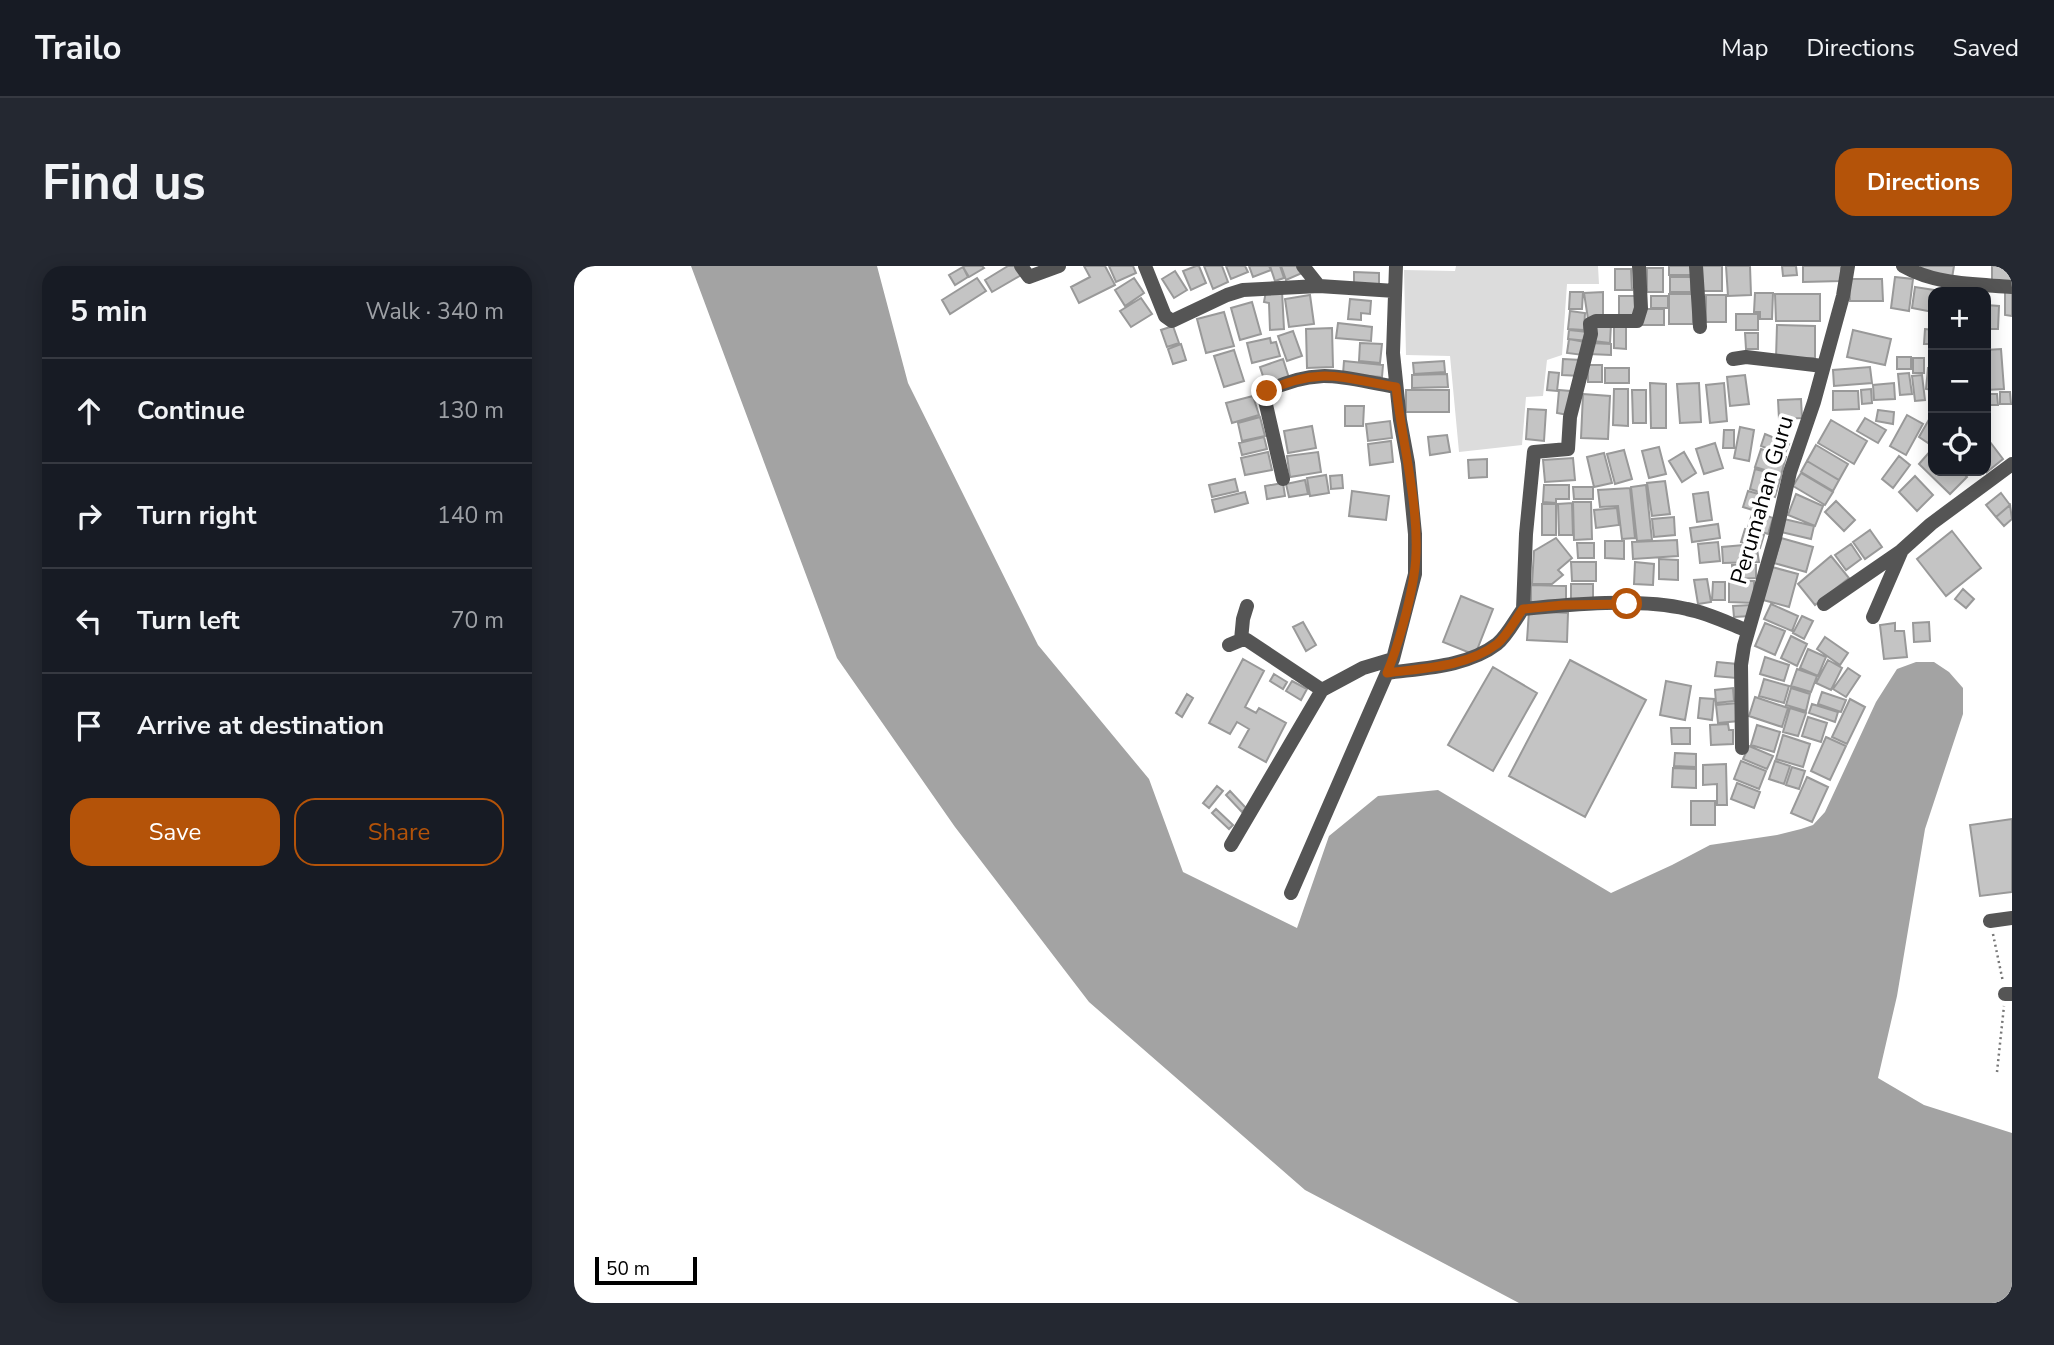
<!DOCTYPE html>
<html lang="en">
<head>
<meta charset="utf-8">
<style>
  body { margin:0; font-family:"Nunito Sans",sans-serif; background:#242831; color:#f1f3f6 }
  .controls { position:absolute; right:21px; top:21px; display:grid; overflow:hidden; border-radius:14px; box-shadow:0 4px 18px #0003 }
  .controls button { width:63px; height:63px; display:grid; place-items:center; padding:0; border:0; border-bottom:2px solid #363941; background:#171b24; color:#f1f3f6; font:35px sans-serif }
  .scale { position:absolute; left:21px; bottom:18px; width:102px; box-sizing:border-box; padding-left:7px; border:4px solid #000; border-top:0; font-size:19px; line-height:24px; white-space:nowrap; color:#000; -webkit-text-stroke:5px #fff; paint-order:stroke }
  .stop { position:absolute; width:21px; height:21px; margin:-16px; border:5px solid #b45309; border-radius:50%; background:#fff }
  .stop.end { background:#b45309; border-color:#fff; box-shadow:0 2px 7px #0008 }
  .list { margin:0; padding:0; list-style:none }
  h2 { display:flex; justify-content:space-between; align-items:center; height:91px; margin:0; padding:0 28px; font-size:30px }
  h2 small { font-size:23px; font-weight:400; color:#9ea1a6 }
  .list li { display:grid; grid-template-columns:46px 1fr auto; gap:21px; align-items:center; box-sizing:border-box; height:105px; padding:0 28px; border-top:2px solid #363941 }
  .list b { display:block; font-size:26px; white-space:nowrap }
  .list em { font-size:23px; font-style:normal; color:#9ea1a6 }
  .actions { display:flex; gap:14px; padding:21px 28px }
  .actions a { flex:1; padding:16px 0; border:2px solid #b45309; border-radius:21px; text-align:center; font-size:24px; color:#b45309 }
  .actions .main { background:#b45309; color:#fff }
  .icon { flex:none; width:38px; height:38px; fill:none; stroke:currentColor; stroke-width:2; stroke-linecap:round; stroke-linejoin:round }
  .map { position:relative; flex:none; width:1438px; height:1037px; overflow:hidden; border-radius:21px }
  header { display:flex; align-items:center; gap:42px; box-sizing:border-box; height:98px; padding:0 35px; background:#171b24; border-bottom:2px solid #363941 }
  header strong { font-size:33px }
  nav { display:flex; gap:38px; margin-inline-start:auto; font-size:24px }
  .intro { display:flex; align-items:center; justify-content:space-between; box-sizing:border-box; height:168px; padding:0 42px }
  h1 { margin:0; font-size:49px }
  .button { padding:18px 32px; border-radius:21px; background:#b45309; color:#fff; font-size:24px; font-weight:700 }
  main { display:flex; gap:42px; padding:0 42px }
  aside { flex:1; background:#171b24; border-radius:21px; box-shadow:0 4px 18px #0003 }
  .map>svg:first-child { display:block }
  .green { fill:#dcdcdc }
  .water { fill:#a3a3a3 }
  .building { fill:#c4c4c4; stroke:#999; stroke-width:2 }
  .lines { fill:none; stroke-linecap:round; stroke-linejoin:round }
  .path { stroke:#777; stroke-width:2.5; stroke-dasharray:2 3.5; stroke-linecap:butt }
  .minor { stroke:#555; stroke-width:14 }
  .route { stroke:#b45309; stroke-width:9 }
  .labels { text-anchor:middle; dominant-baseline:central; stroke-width:7; stroke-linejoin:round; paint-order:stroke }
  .street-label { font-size:23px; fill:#000; stroke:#fff }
</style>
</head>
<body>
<header>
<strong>Trailo</strong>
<nav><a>Map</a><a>Directions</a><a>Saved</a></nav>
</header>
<div class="intro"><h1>Find us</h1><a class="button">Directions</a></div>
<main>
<aside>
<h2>5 min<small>Walk · 340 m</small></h2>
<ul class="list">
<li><svg class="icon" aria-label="ahead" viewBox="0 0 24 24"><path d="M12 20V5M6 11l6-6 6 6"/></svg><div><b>Continue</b></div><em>130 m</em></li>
<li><svg class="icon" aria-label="right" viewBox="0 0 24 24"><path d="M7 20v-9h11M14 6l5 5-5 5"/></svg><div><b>Turn right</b></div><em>140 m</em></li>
<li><svg class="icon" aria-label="left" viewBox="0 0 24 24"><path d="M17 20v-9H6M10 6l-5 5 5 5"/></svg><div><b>Turn left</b></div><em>70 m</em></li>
<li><svg class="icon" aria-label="arrive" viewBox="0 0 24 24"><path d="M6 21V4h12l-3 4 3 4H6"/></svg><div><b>Arrive at destination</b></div></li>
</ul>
<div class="actions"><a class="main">Save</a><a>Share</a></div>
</aside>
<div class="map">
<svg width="1438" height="1037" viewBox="0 0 1438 1037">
  <rect width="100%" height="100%" fill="#fff"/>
  <!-- green -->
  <path class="green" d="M882 0H1024L1025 18H993L988 89 973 94 969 130 952 131 948 179 885 186 876 90 832 89 830 4 881 5Z"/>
  <!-- water -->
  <path class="water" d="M117 0H303L334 117 464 379 575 513 609 606 723 662 755 570 804 530 864 524 1037 627 1098 599 1136 579 1203 569 1227 563 1239 559 1251 546 1302 436 1323 403 1342 396H1360L1375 406 1389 422V448L1351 563 1323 730 1304 812 1350 839 1438 867V1037H945L731 924 515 736 381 561 263 392Z"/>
  <!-- building -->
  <path class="building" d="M391 0H408L410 2 395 11 389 1Z
    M434 0H444L449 8 418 26 411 14Z
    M510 0H531L541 19 505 37 497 21 516 11Z
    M535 0H559L562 7 542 16Z
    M622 0H625L632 17 617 24 609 5Z
    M630 0H648L654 16 639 23Z
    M652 0H671L674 6 657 13Z
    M675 0H695L697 4 679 11Z
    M696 0H706L710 12 701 15Z
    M707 0H724L728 7 712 14Z
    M1095 0H1119V9H1095Z
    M1128 0H1148V25H1128Z
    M1152 0H1176L1177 29 1154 30Z
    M1208 0H1222L1223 9 1209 10Z
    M1229 0H1267V15L1229 16Z
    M1347 0H1380L1378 12 1346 7Z
    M1418 0H1438L1437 15 1418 14Z
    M389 1 394 11 381 19 375 9Z
    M1073 2H1089V26H1073Z
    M1041 3H1057L1058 24H1041Z
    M601 5 613 24 600 32 588 13Z
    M780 6 805 7V19L780 18Z
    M1096 11H1117V26H1096Z
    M1321 11 1339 13 1335 45 1317 42Z
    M403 12 412 25 376 48 368 34Z
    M560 12 570 27 551 40 541 24Z
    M1275 13H1308L1309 35H1276Z
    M1341 21 1373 26H1359V46L1338 42Z
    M692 25H708L710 63 696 64 695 37 690 36Z
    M1431 25H1438V50L1431 49Z
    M996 26H1009L1008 43H995Z
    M1029 26V52L1014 53 1010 27Z
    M1181 27H1199L1198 53H1186V46H1180Z
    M1095 28H1119V58H1095Z
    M1201 28H1246V55H1202Z
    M736 29 740 58 715 61 711 33Z
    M1132 29H1152V56H1132Z
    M1045 30H1061V52L1045 51Z
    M1077 30H1094V42H1077Z
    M567 32 578 48 557 61 546 45Z
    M776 33 797 35 796 48 787 47V54L774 53Z
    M678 36 687 68 666 74 657 42Z
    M1412 39 1425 40 1424 63H1412Z
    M1068 43H1090V59H1068Z
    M996 45 1011 47 1010 64 994 63Z
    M650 46 660 80 632 87 623 53Z
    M1162 48H1184V64H1162Z
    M764 57 798 61 797 75 762 72Z
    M1020 57 1037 58 1036 77 1019 75Z
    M1040 57 1052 58V83L1040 82Z
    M1203 59 1241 60V92H1202Z
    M599 60 605 77 593 81 587 64Z
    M758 62 759 101 733 102 732 63Z
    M1351 63 1359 64V78H1350Z
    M995 64 1014 66V75L994 73Z
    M1279 64 1317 73 1311 99 1273 91Z
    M719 65 728 90 713 95 704 70Z
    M1171 67H1184V83H1172Z
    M696 72 697 77 702 76 706 90 678 97 673 77Z
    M995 73 1011 76 1009 89 993 87Z
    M786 77 808 78 806 97 785 95Z
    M1016 77 1037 78V89L1015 88Z
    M607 78 612 94 599 98 594 83Z
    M1427 83 1430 123 1412 124V84Z
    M660 84 670 115 650 121 640 90Z
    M1323 91H1337V103H1323Z
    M1339 92H1350V107H1339Z
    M709 93 715 112 692 119 686 101Z
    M989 93 1007 94 1006 110 988 109Z
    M770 95 809 99 808 111 769 108Z
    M870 95 871 106 840 108 839 97Z
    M1014 99H1028V116H1014Z
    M1296 101 1298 117 1260 120 1259 104Z
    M1031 102H1055V117H1031Z
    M1354 102H1359V124L1352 123Z
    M975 106 985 107 983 125 973 124Z
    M1335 107 1338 128 1326 129 1324 108Z
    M873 108 874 121 838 122V109Z
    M1171 109 1175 138 1156 140 1153 111Z
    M1348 109 1351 134 1341 135 1338 110Z
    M1076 117 1092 118V162H1077Z
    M1125 117 1127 156 1106 157 1103 118Z
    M1150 117 1153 155 1136 157 1132 119Z
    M1320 117 1321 133 1300 134 1299 119Z
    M1040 123H1054V160L1039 159Z
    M1297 123 1298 137 1288 138 1287 124Z
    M832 124H875V146H832Z
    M985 124 996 125 994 149 983 147Z
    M1058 124H1072V157H1059Z
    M1259 125H1284L1285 143 1259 144Z
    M1426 126H1436L1437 138H1426Z
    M1009 128 1036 130 1034 173 1007 172Z
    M1412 128H1423L1424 139H1412Z
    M679 130 685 149 658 157 652 137Z
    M1227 133 1228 152 1205 153 1204 134Z
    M771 140H790L789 160H771Z
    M954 143 972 144 970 175 952 173Z
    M1304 144 1320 146 1319 158 1302 155Z
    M1333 149 1349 158 1332 189 1316 180Z
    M1357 150 1359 151V167L1354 177 1345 171Z
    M686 151 691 170 668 175 664 157Z
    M1291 152 1312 164 1304 177 1283 165Z
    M1257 154 1293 175 1280 198 1244 177Z
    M816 155 818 172 794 175 792 158Z
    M738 160 742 182 714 187 710 165Z
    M1166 161 1180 164 1175 195 1160 192Z
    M1150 164H1160V182H1149Z
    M1191 168 1215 178 1210 189 1187 180Z
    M873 169 876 186 856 189 854 171Z
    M690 171 693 183 668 189 665 177Z
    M1413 172 1429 193 1413 206 1412 173Z
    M817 175 819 196 796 199 794 178Z
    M1141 177 1149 202 1130 208 1122 183Z
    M1242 179 1274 198 1265 214 1233 195Z
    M1085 181 1092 208 1075 212 1068 185Z
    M1359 182V205H1387L1393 211 1376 228 1345 198Z
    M1187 183 1212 191 1207 209 1181 201Z
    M1050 184 1058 213 1041 218 1033 188Z
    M694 186 698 204 671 209 667 192Z
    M744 186 747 206 716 211 713 190Z
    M1110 186 1122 207 1108 216 1095 195Z
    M1030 187 1038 217 1020 221 1013 191Z
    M1325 190 1336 199 1319 222 1308 213Z
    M999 192 1001 214 971 216 969 194Z
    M913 193V211L895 212 894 194Z
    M1233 195 1265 214 1259 225 1227 206Z
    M1181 203 1207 210 1201 231 1176 223Z
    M1227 207 1259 226 1251 239 1219 220Z
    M752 209 755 227 736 230 733 212Z
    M768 209 769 222 757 223 756 210Z
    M1341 210 1359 229 1343 245 1325 226Z
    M661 213 664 225 638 231 635 219Z
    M731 214 734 228 715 231 712 218Z
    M1091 215 1096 248 1078 250 1073 217Z
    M709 217 711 230 693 233 691 220Z
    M970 219H995V233H982V237L969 236Z
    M1072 219 1078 274 1063 275 1057 221Z
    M999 221H1019V233H1000Z
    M1056 222 1061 272 1048 273 1044 240 1026 241 1024 224Z
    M778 225 815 230 812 254 775 250Z
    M1174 225 1195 231 1191 248 1169 241Z
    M671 226 674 237 641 246 638 234Z
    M1134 226 1138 254 1123 256 1119 228Z
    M1427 227 1436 239 1422 251 1412 239Z
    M1222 228 1249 240 1241 260 1214 249Z
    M1262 235 1281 254 1270 265 1251 246Z
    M999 236H1017L1018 273 1000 274Z
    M998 237 999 269H985L984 238Z
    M968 238H982V269H968Z
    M1436 239 1438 253 1430 260 1422 251Z
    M1043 242 1045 259 1022 262 1020 244Z
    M1179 245 1199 252 1194 268 1174 261Z
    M1100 251 1101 269 1080 271 1078 253Z
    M1210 253 1240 260 1237 273 1207 266Z
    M1144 258 1146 272 1118 276 1116 262Z
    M1171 263 1190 269 1186 282 1167 276Z
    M1296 264 1308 281 1291 293 1279 276Z
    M1378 265 1407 302 1372 330 1343 293Z
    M982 272 998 292 984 304 989 309 978 318H958L960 285Z
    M1207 272 1239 281 1232 306 1200 297Z
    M1103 274 1104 290 1059 293 1058 276Z
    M1031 275H1050V293L1031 292Z
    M1144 276 1146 295 1126 297 1124 278Z
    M1003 277H1020V292H1004Z
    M1277 278 1287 293 1272 304 1261 289Z
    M1170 279 1183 283 1185 296 1149 297 1148 281Z
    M1257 290 1275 312 1241 339 1224 318Z
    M1085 293 1104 294V314L1085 313Z
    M997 296H1022V315H998Z
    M1061 296 1080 298 1079 319 1060 318Z
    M1158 299H1182V312L1159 313Z
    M1198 301 1224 308 1215 341 1189 334Z
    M1133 313 1137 336 1124 338 1120 314Z
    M1155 315H1180V337L1155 336Z
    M1139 316H1151V334H1138Z
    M997 318H1019V336H997Z
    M957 319 992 320V338H957Z
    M1389 323 1400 333 1392 342 1381 333Z
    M887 330 919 343 901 389 869 376Z
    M1197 338 1224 350 1218 365 1190 353Z
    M1177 339V350L1160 351 1159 340Z
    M955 345 994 347 993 376 953 374Z
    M1228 350 1239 355 1230 373 1219 367Z
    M729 356 742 379 732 385 719 361Z
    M1355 356 1356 375 1340 376 1339 357Z
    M1191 357 1211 365 1201 389 1181 380Z
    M1321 357V365H1330L1333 391 1310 393 1306 359Z
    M1217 370 1233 378 1223 400 1207 392Z
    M1251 371 1274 387 1266 399 1243 383Z
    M1234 383 1252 391 1244 410 1226 402Z
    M1191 391 1215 399 1210 415 1186 408Z
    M669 393 690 405 671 441 682 447 685 442 712 457 692 496 665 481 675 463 663 456 656 468 635 457Z
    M996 394 1072 434 1011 551 935 510Z
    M1254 394 1268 402 1257 424 1242 417Z
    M1143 396 1163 398 1162 412 1141 410Z
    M919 401 963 427 919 505 874 479Z
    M1274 402 1286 410 1272 431 1259 423Z
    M1223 403 1243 410 1237 426 1217 420Z
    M700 408 713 416 709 423 696 415Z
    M1190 413 1215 420 1210 437 1185 430Z
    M718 415 733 423 727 434 712 425Z
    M1092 415 1117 420 1111 454 1086 449Z
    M1159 422 1160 435 1142 437 1141 424Z
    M1217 422 1236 428 1232 445 1212 439Z
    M1248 426 1272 434 1267 446 1244 438Z
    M613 428 619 432 608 451 602 447Z
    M1181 431 1214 442 1208 461 1175 450Z
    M1126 432 1140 433 1138 454 1124 452Z
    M1276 433 1291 441 1273 478 1258 471Z
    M1164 437 1165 455 1144 457 1142 439Z
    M1238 438 1264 446 1261 456 1235 447Z
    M1216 442 1232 447 1224 470 1209 466Z
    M1234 451 1253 457 1247 476 1228 470Z
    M1154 458 1155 464H1159V478L1137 479 1136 459Z
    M1183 459 1206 466 1200 486 1177 479Z
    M1097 462H1116V478H1098Z
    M1209 469 1236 478 1229 501 1202 493Z
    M1252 471 1272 480 1256 514 1237 505Z
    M1175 480 1199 490 1193 503 1169 493Z
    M1101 487 1122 488V501L1100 500Z
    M1167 495 1192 505 1185 523 1160 513Z
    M1201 495 1216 500 1210 518 1195 513Z
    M1152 498 1153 539H1143V518L1129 519V499Z
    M1218 501 1231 505 1225 523 1212 519Z
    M1099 502 1122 503V522L1098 521Z
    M1233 511 1254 521 1238 556 1217 547Z
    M1163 517 1186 526 1180 542 1157 533Z
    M643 520 649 525 635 542 629 537Z
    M656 525 672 542 668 546 652 529Z
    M1117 535H1141V559H1117Z
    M642 543 659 559 655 563 638 547Z
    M1438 553V626L1406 630 1396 559Z"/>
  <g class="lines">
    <!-- path -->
    <path class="path" d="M1419 668 1429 716
      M1423 806 1430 740"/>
    <!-- minor -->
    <path class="minor" d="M447 0 455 11 485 0
      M571 0 591 50 598 55 653 29 669 24 745 20
      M729 0 745 20 821 25
      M1122 0 1126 61
      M1329 0C1362 19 1402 18 1438 21
      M1159 93 1172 91 1249 100
      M709 213 690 130 693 125C746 100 768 112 822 121
      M1250 338 1327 285
      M949 343 952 268 960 186 994 183 996 151 1017 68 1016 58 1022 55H1063L1067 42 1065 0
      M1299 351 1328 284 1357 258 1438 198
      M667 374 669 353 673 340
      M655 379 667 374H673L748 424
      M813 407C849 402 893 401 923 378 933 370 941 354 949 343 998 338 1065 332 1113 343 1134 347 1154 357 1174 365
      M1168 482 1167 399 1170 380 1201 272 1216 206 1240 136 1269 30 1274 0
      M657 579 748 424 789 402 819 393
      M717 627 819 393 841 308V268L834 197 826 154 819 87 822 0
      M1416 655 1438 652
      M1431 728H1438"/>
  </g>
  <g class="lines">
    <!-- route -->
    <path class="route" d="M693 125C746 100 768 112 822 121 828 178 849 252 840 309 836 336 824 381 813 407 849 402 893 401 923 378 933 370 941 354 949 343L989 339 1053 338"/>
  </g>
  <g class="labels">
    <!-- street labels -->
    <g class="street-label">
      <text transform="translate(1188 234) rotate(-74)">Perumahan Guru</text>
    </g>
  </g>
</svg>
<div class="controls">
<button>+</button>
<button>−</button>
<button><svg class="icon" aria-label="locate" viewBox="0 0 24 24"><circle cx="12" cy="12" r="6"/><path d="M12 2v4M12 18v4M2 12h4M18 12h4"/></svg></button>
</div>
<div class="scale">50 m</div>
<div class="stop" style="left:1053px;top:338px"></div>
<div class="stop end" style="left:693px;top:125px"></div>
</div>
</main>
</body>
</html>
